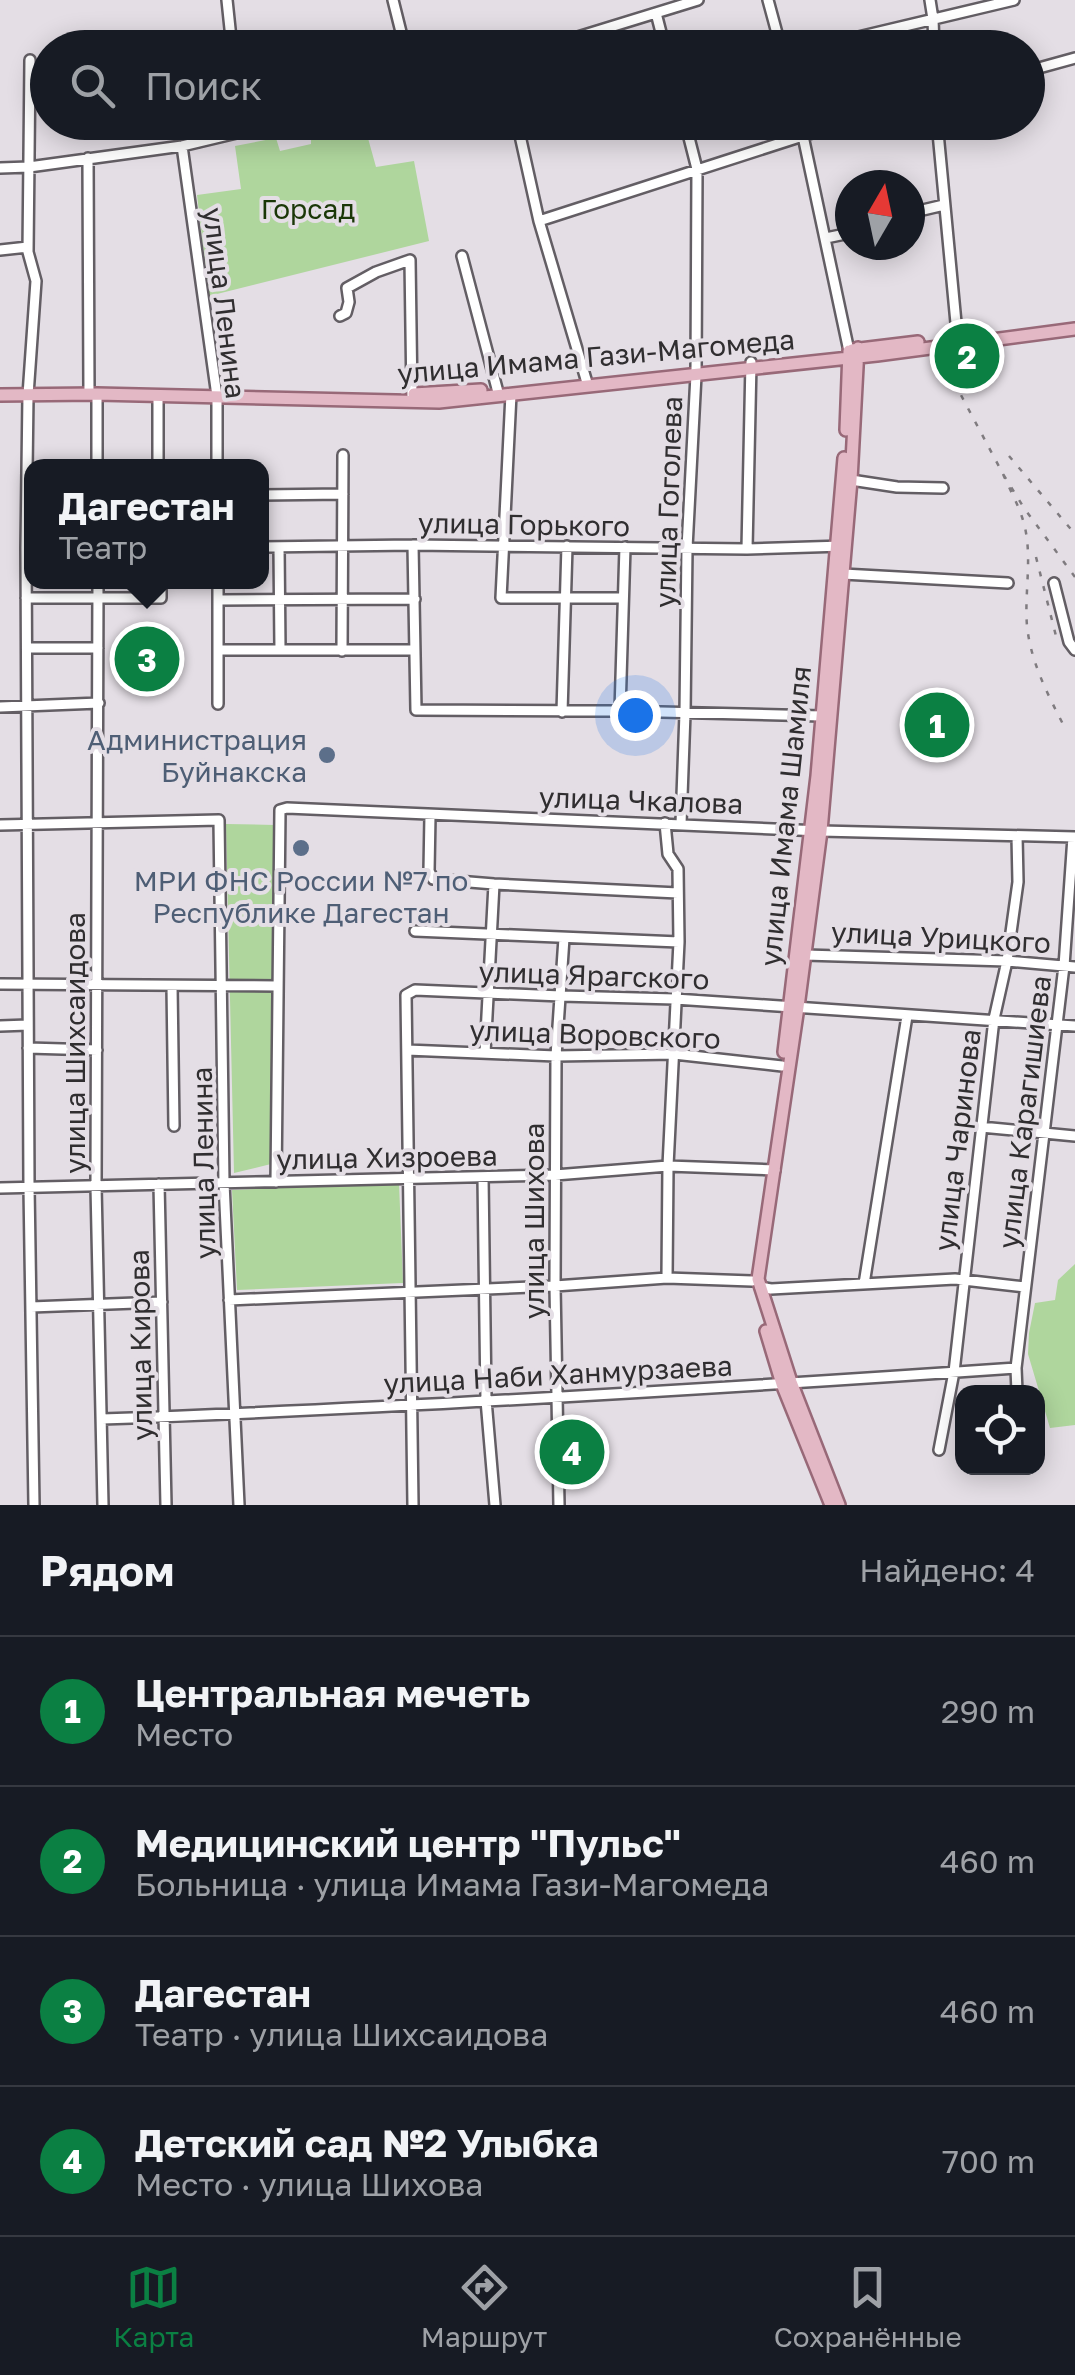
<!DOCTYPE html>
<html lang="ru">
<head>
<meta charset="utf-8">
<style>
  body { margin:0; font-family:"Golos Text",sans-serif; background:#20242c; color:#f1f3f6 }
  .controls { position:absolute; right:30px; bottom:30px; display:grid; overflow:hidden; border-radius:20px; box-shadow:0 5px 25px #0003 }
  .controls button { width:90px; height:90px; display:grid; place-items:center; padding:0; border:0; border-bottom:2px solid #363941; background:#171b24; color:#f1f3f6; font:50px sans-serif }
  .compass { position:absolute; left:835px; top:170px; width:90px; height:90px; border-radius:50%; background:#171b24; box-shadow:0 5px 25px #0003; rotate:9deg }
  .you { position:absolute; left:635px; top:715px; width:35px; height:35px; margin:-25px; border:8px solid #fff; border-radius:50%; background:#1a73e8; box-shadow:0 0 0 15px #1a73e833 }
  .badge { display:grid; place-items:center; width:65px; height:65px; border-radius:50%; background:#0b8043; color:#fff; font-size:32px; font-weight:700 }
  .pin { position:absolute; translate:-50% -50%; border:5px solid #fff; box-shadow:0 2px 10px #0006 }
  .popup { position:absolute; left:24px; top:459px; width:245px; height:130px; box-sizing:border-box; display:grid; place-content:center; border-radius:20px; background:#171b24; filter:drop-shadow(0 2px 8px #0005); font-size:32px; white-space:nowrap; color:#9ea1a6 }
  .popup b { font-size:38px; color:#f1f3f6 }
  .popup::after { content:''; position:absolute; left:50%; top:100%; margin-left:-20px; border:20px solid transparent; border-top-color:#171b24 }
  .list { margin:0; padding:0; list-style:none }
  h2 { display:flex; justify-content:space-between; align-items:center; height:130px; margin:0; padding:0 40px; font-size:42px }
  h2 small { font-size:32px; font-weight:400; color:#9ea1a6 }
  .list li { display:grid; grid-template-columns:65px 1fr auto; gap:30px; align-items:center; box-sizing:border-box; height:150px; padding:0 40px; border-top:2px solid #363941 }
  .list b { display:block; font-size:38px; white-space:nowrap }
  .list p { margin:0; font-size:32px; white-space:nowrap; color:#9ea1a6 }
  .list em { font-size:32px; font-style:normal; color:#9ea1a6 }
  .icon { flex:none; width:55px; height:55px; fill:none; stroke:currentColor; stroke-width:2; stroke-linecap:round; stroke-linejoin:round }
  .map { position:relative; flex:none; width:1075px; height:1505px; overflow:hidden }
  .search { position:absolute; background:#171b24; box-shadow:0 5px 25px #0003; left:30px; right:30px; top:30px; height:110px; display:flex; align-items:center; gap:25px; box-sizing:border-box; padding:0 35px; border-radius:55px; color:#9ea1a6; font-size:38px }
  .sheet { height:730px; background:#171b24 }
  nav { display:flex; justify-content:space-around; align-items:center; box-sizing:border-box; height:140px; border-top:2px solid #363941; background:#171b24; font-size:28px; color:#9ea1a6 }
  nav a { display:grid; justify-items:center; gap:5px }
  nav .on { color:#0b8043 }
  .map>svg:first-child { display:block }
  .green { fill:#afd69d }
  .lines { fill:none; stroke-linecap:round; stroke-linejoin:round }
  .minor-casing { stroke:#635e64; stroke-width:14 }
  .major-casing { stroke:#986978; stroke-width:16 }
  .minor { stroke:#fff; stroke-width:9 }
  .major { stroke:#e3b8c5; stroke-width:11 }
  .rail { stroke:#7f7b7f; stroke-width:2.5; stroke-dasharray:5 10; stroke-linecap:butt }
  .service-dot { fill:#5c6f8a; stroke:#e4dee5; stroke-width:4 }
  .labels { text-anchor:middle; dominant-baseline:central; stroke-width:8; stroke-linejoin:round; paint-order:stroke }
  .park-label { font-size:28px; fill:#1a3707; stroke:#e4dee5 }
  .street-label { font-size:28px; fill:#302e30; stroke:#e4dee5 }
  .service-label { font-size:28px; fill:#4e5e75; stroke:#e4dee5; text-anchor:end }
</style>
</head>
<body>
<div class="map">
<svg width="1075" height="1505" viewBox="0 0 1075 1505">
  <rect width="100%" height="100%" fill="#e4dee5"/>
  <!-- green -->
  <path class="green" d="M366 131 376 167 414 161 429 241 209 296 197 195 241 189 235 146 276 138 280 151 311 144V138L329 135 332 140Z
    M226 824 275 825 271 1164 234 1173Z
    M399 1183 403 1283 237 1290 232 1190Z
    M1075 1264V1425L1050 1428 1028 1354 1029 1333 1035 1303 1055 1300 1058 1280Z"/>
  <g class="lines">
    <!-- minor casing -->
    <g class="minor-casing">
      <path id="minor" d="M227 0 232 48
        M393 0 405 48
        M768 0 781 48
        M930 0 933 19 934 48
        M656 13 665 48
        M542 48 698 0
        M812 48 1014 0
        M30 60 28 252 36 281 28 395 26 548 29 1187 34 1505
        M1028 71 1075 58
        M517 122 539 221 588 386
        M800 122 849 351
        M937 122 958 344
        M199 142 211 122
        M182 146 217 396V467
        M88 158 89 394
        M0 168 29 167 182 146 283 122
        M910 213 944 205
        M539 221 846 122
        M826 238 850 233
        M0 250 28 247
        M462 256 499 396
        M340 316 346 313 349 302 347 288 376 272 410 260 412 398
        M97 394V467
        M511 394 501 598H623
        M158 395V467
        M851 480 897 487 943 488
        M262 495 343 494
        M413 545 416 710 620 711 822 716
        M262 547 413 545 747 549 843 546
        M279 547 280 650
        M747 549 751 362
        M843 574 1008 583
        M98 582 96 1186 103 1505
        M1054 583 1069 642 1075 650
        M26 598H161V582
        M219 600 415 599
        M27 648H98
        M219 650H414
        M342 651 343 455
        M218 704V582
        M0 707 99 703
        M620 711 625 547
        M562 712 567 546
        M430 815 429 871 433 879 494 884 678 893
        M665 823 668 854 678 869 679 942 668 1166 667 1278
        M681 824 685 713 687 548 696 375 697 169 685 122
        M0 825 219 820 224 1183 239 1505
        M415 931 679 942
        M805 955 1007 961 1075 967
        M0 984 277 986
        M172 986 174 1126
        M0 1026 28 1025
        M28 1048 97 1050
        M407 1050 556 1056 674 1054 782 1066
        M485 1053 494 884
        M981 1127 1075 1136
        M483 1177 486 1400 495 1505
        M276 1182 280 810 287 808 821 831 1075 837
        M159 1184 166 1505
        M0 1188 555 1175 668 1166 775 1170
        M864 1284 907 1016
        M760 1287 771 1289 955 1279 1025 1287
        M229 1300 555 1286 667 1278 752 1281
        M31 1307 162 1302
        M1017 1392 1016 1368 1064 966 1073 837
        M102 1419C407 1408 712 1389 1016 1368
        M939 1450 954 1372 994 1019 1007 961 1018 882 1017 836
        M413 1505 406 995 415 990 561 996 675 999 1075 1026
        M559 1505 555 1286 556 1056 564 938"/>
    </g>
    <!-- major casing -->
    <g class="major-casing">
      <path id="major" d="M852 350 918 342
        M414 394 481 390
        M0 395 97 394 439 402 877 355 1075 329
        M846 430 849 351
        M784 1052 817 776 844 458
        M766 1331 782 1384 831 1505
        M839 1505 791 1382 758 1279 798 1007 821 831 851 480 858 348"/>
    </g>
    <!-- minor -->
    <use href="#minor" class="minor"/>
    <!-- major -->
    <use href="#major" class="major"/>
    <!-- rail -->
    <path class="rail" d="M954 382 1003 474 1024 508 1075 577
      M1009 456 1075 534
      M1003 474C1009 488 1017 502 1022 517 1034 552 1024 590 1027 626 1031 663 1048 695 1065 728
      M1036 557 1057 640"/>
  </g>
  <!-- markers -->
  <g class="service-dot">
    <circle cx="327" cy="755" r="10"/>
    <circle cx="301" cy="848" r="10"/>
  </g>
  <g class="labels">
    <!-- park labels -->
    <g class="park-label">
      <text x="308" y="208">Горсад</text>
    </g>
    <!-- street labels -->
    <g class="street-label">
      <text transform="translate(225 303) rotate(83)">улица Ленина</text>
      <text transform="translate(596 356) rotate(-5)">улица Имама Гази-Магомеда</text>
      <text transform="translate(668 502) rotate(-88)">улица Гоголева</text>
      <text transform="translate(524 524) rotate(1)">улица Горького</text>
      <text transform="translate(641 800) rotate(2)">улица Чкалова</text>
      <text transform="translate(785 816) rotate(-84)">улица Имама Шамиля</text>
      <text transform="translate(941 937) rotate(3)">улица Урицкого</text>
      <text transform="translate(594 975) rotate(2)">улица Ярагского</text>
      <text transform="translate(595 1034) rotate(2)">улица Воровского</text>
      <text transform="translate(74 1043) rotate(-90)">улица Шихсаидова</text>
      <text transform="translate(1024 1112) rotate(-83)">улица Карагишиева</text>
      <text transform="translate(957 1140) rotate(-83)">улица Чаринова</text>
      <text transform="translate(387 1157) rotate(-1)">улица Хизроева</text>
      <text transform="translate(203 1163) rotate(-91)">улица Ленина</text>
      <text transform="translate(533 1221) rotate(-90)">улица Шихова</text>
      <text transform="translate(140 1345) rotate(-91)">улица Кирова</text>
      <text transform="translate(558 1374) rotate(-3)">улица Наби Ханмурзаева</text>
    </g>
    <!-- service labels -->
    <g class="service-label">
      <text x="307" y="739">Администрация<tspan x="307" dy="32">Буйнакска</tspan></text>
      <text x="301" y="880" text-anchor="middle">МРИ ФНС России №7 по<tspan x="301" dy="32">Республике Дагестан</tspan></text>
    </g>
  </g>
</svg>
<div class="controls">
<button><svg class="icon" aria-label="locate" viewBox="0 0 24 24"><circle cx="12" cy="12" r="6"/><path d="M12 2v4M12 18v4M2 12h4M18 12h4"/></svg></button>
</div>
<svg class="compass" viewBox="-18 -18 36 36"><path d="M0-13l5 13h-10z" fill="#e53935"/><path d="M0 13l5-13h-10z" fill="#9ea1a6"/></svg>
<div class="you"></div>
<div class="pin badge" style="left:937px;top:725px">1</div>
<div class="pin badge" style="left:967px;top:356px">2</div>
<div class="pin badge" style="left:147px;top:659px">3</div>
<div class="popup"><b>Дагестан</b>Театр</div>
<div class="pin badge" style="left:572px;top:1452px">4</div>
<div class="search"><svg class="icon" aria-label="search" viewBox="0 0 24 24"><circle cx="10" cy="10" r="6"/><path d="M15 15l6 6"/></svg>Поиск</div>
</div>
<section class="sheet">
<h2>Рядом<small>Найдено: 4</small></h2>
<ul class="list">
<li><span class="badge">1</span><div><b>Центральная мечеть</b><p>Место</p></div><em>290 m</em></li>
<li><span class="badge">2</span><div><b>Медицинский центр &quot;Пульс&quot;</b><p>Больница · улица Имама Гази-Магомеда</p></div><em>460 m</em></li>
<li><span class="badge">3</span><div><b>Дагестан</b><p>Театр · улица Шихсаидова</p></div><em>460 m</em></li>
<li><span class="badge">4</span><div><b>Детский сад №2 Улыбка</b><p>Место · улица Шихова</p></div><em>700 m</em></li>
</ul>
</section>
<nav>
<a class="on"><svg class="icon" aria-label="map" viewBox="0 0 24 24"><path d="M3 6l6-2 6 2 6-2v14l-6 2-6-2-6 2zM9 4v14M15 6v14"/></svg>Карта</a>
<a><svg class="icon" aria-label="directions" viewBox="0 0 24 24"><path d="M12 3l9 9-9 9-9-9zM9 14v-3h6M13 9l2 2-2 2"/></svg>Маршрут</a>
<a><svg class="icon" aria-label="saved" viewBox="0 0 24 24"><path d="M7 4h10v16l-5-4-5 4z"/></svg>Сохранённые</a>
</nav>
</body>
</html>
